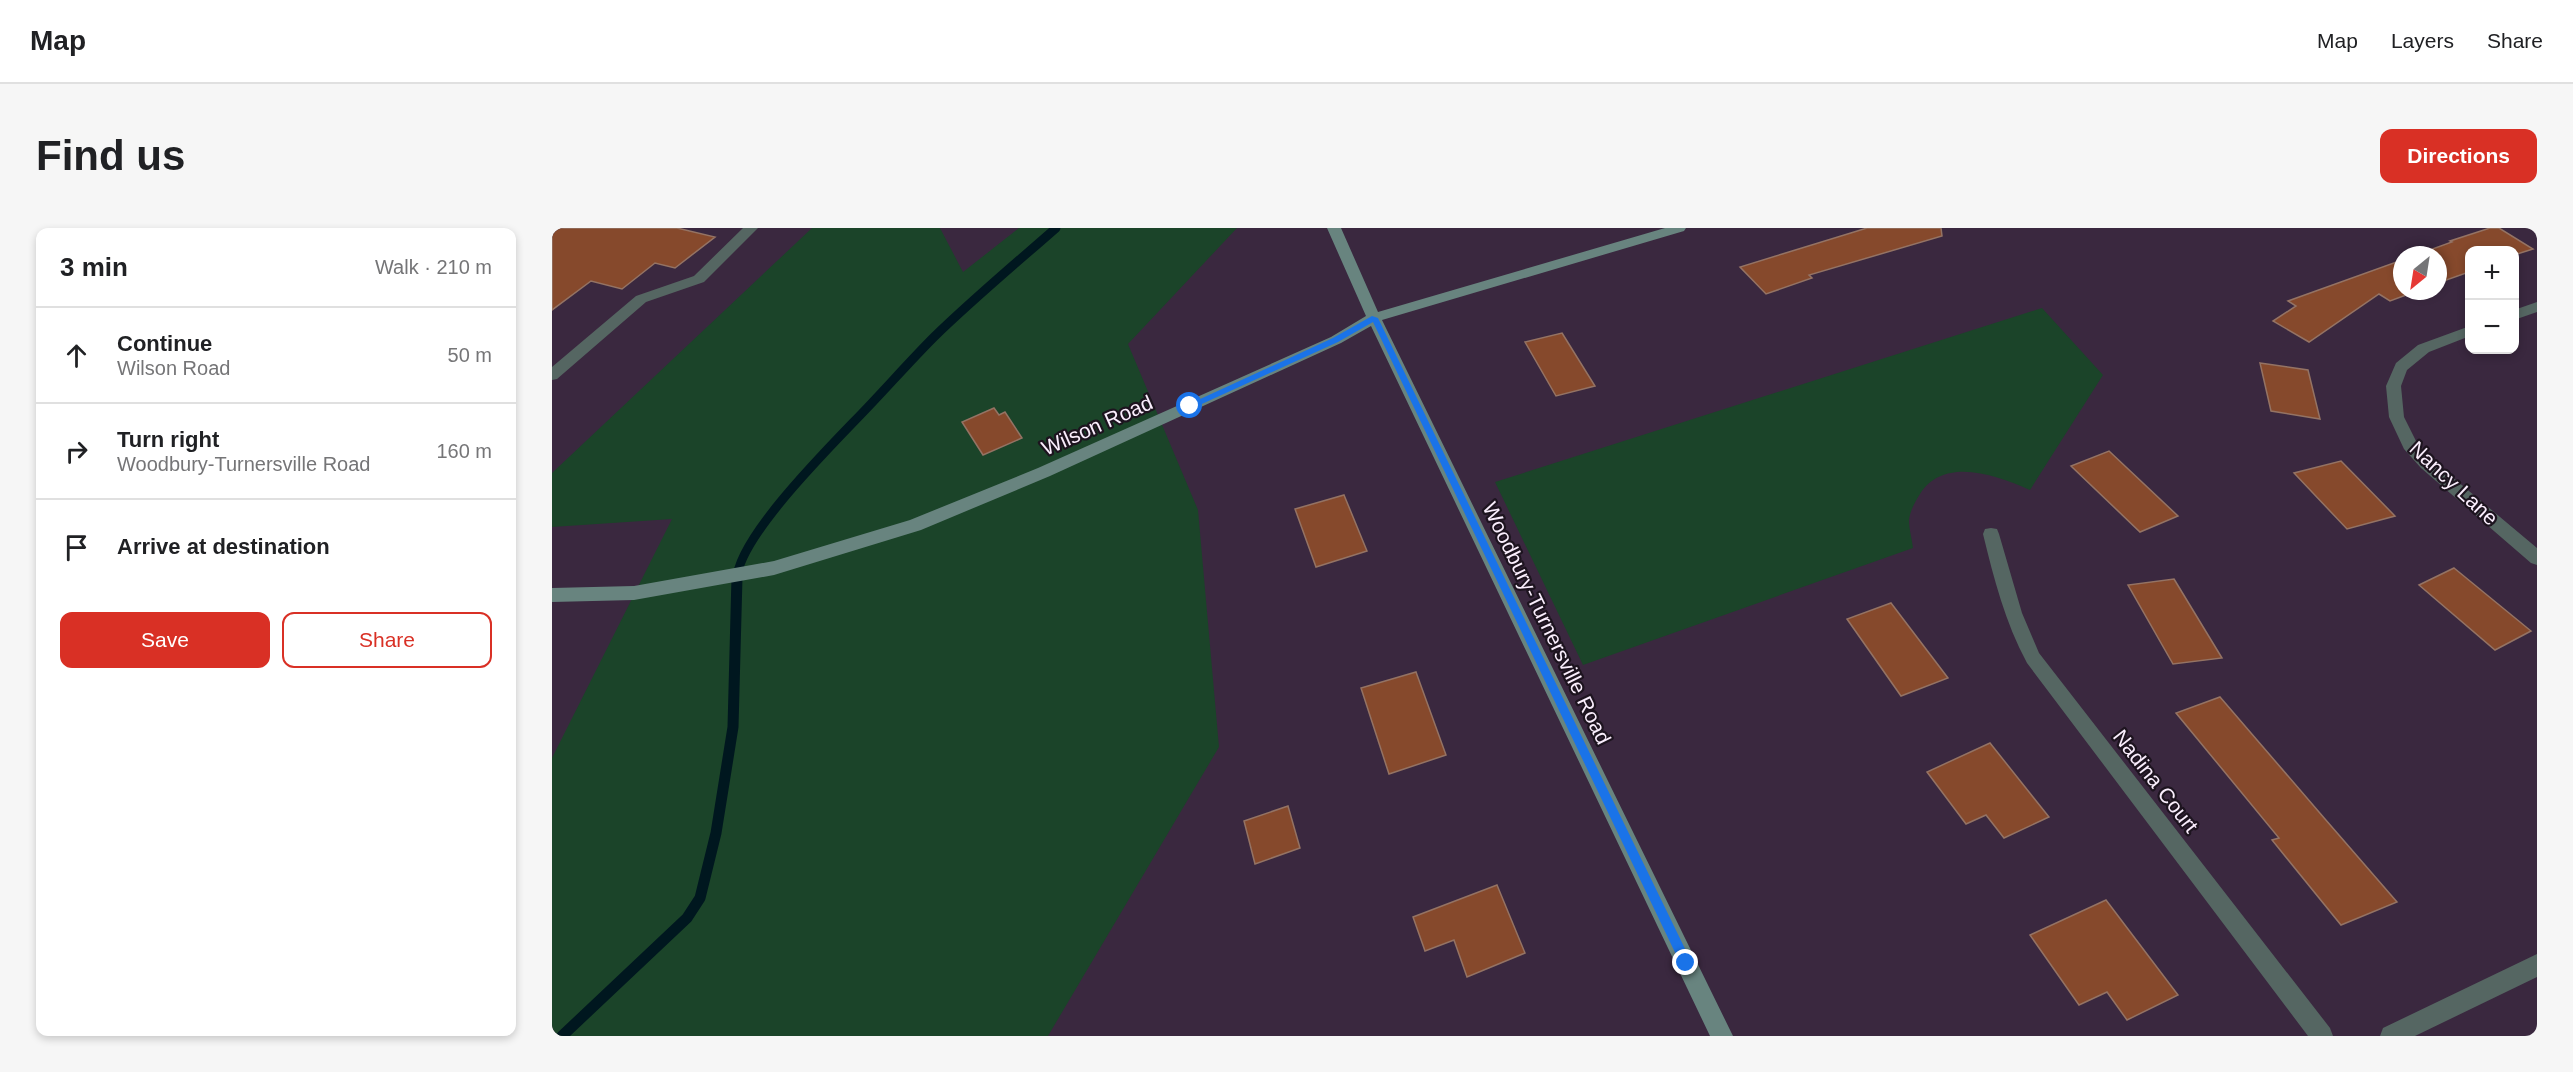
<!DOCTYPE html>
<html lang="en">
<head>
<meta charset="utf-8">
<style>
  body { margin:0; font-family:Helvetica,sans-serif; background:#f6f6f6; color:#202124 }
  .controls { position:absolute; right:18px; top:18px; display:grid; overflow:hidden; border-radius:12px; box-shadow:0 3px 9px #0003 }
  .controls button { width:54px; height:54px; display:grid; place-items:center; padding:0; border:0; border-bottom:2px solid #e0e0e0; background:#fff; color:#202124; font:30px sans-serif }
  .compass { position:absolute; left:1841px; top:18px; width:54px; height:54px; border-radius:50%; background:#fff; box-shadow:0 3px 9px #0003; rotate:210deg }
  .stop { position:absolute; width:18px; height:18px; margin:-14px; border:4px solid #1a73e8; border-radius:50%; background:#fff }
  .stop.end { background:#1a73e8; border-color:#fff; box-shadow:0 2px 6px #0008 }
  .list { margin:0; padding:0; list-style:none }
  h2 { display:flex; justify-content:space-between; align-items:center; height:78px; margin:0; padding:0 24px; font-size:26px }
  h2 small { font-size:20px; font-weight:400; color:#757577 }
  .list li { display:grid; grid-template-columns:39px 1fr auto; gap:18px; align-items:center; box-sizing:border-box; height:96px; padding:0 24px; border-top:2px solid #e0e0e0 }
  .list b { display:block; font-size:22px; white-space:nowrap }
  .list p { margin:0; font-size:20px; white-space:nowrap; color:#757577 }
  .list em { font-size:20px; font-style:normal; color:#757577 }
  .actions { display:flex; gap:12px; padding:18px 24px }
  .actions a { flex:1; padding:14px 0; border:2px solid #d93025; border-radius:12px; text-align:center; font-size:21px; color:#d93025 }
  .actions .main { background:#d93025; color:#fff }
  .icon { flex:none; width:33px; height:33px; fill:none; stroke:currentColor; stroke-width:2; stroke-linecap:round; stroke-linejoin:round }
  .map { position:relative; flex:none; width:1985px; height:808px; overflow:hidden; border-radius:12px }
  header { display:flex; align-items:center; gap:36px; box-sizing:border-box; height:84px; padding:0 30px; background:#fff; border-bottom:2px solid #e0e0e0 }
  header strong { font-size:28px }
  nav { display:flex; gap:33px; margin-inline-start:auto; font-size:21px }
  .intro { display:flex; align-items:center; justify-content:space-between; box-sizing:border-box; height:144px; padding:0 36px }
  h1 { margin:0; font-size:42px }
  .button { padding:15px 27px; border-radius:12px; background:#d93025; color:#fff; font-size:21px; font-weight:700 }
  main { display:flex; gap:36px; padding:0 36px }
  aside { flex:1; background:#fff; border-radius:12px; box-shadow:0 3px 9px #0003 }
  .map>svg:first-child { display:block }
  .green { fill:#1b4429 }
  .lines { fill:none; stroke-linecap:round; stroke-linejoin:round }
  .stream-far1 { stroke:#00171f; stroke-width:9 }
  .stream { stroke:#00171f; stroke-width:11 }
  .building { fill:#86492c; stroke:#947364; stroke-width:1.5 }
  .lane { fill:#556662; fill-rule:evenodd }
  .street { fill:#556662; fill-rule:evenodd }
  .secondary { fill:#68847f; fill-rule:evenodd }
  .route { fill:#1a73e8 }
  .labels { text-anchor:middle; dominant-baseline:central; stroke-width:4.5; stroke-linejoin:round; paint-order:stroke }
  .street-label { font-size:21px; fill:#faeefd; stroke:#1d141f }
</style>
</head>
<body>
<header>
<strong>Map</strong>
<nav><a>Map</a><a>Layers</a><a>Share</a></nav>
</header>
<div class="intro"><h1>Find us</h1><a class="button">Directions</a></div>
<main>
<aside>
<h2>3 min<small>Walk · 210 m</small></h2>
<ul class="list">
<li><svg class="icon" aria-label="ahead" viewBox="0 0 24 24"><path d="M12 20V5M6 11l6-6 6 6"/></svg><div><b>Continue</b><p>Wilson Road</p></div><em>50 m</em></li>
<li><svg class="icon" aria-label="right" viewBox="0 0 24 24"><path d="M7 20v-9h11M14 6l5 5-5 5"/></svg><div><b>Turn right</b><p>Woodbury-Turnersville Road</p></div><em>160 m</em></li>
<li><svg class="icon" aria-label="arrive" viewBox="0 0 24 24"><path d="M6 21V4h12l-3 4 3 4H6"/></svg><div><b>Arrive at destination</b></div></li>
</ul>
<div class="actions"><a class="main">Save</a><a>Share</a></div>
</aside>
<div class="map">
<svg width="1985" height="808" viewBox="0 0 1985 808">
  <rect width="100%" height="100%" fill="#3a283f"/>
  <!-- green -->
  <path class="green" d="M260 0H388L411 44 467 0H685L576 116 646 282 667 519 496 808H0V530L120 291 0 299V245Z
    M1490 80 1551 147 1478 262C1444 247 1392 228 1368 266 1363 274 1358 283 1357 292 1357 301 1360 311 1361 320L1031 437 943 254Z"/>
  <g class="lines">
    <!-- stream-far1 -->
    <path class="stream-far1" d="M185 351C186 308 285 212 316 179 338 156 359 132 382 109 421 71 463 36 504 0"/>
    <!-- stream -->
    <path class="stream" d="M10 808 135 690 148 670 164 605 181 499 185 349"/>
  </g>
  <!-- building -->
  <path class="building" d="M0 0H125L163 9 123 40 103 35 70 61 39 53 0 82Z
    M1315 0H1389L1390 8 1257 47 1260 50 1214 66 1188 39Z
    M1938 0H1947L1981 21 1962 27V22H1917V44L1886 55V27H1864L1900 14 1898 13Z
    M1850 32V63H1865L1838 73 1827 66 1757 114 1721 93 1744 78 1736 73Z
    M1010 105 1043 158 1004 168 973 114Z
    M1708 135 1756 142 1768 191 1719 183Z
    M442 180 447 187 453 184 470 210 431 227 410 194Z
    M1557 223 1626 288 1588 304 1519 238Z
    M1789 233 1843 288 1795 301 1742 245Z
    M792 267 815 323 764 339 743 281Z
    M1902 340 1979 403 1943 422 1867 357Z
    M1622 351 1670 430 1621 436 1576 357Z
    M1339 375 1396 450 1349 468 1295 391Z
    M864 444 894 527 837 546 809 460Z
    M1668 469 1773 591 1845 674 1789 697 1720 612 1727 610 1624 485Z
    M1438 515 1497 589 1452 610 1434 587 1414 596 1375 544Z
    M736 578 748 620 703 636 692 593Z
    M945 657 973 725 915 749 902 712 873 723 861 689Z
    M1554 672 1626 767 1575 792 1555 764 1527 777 1478 707Z"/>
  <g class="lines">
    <!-- lane -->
    <path class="lane" d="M191 0H206L152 54 94 74 5 151 0 152V139L84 68 142 48Z"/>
    <!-- street -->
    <path class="street" d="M1985 74V84L1962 92V82Z
      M1918 98V108L1877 124 1855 142 1849 158 1852 189 1864 213 1880 232 1985 320V337L1979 335 1869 240 1852 221 1837 189 1834 158 1844 135 1866 117Z
      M1439 300 1445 301 1447 306 1470 385 1487 425 1778 800 1781 808H1756L1475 435C1453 394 1442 351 1431 306L1433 301Z
      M1985 726V749L1863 808H1828L1831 800Z"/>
    <!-- secondary -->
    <path class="secondary" d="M775 0H789L826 84 1113 0H1134L1132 3 830 92 1181 808H1158L819 98 789 115 498 248 369 302 222 347 82 372 0 374V360L82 358 222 333 358 292 486 240 779 109 814 88Z"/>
  </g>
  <!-- route -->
  <path class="route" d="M820 88 826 90 1138 731V739H1130L821 94 786 114 641 180 633 178 781 110Z"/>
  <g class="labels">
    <!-- street labels -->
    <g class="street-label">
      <text transform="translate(545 197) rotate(-24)">Wilson Road</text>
      <text transform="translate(1902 255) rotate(43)">Nancy Lane</text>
      <text transform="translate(995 395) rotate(64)">Woodbury-Turnersville Road</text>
      <text transform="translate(1604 553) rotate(52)">Nadina Court</text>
    </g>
  </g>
</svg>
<div class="controls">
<button>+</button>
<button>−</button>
</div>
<svg class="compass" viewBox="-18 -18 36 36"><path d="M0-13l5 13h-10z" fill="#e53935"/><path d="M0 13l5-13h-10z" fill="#757577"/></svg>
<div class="stop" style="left:638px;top:178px"></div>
<div class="stop end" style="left:1134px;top:735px"></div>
</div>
</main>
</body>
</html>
